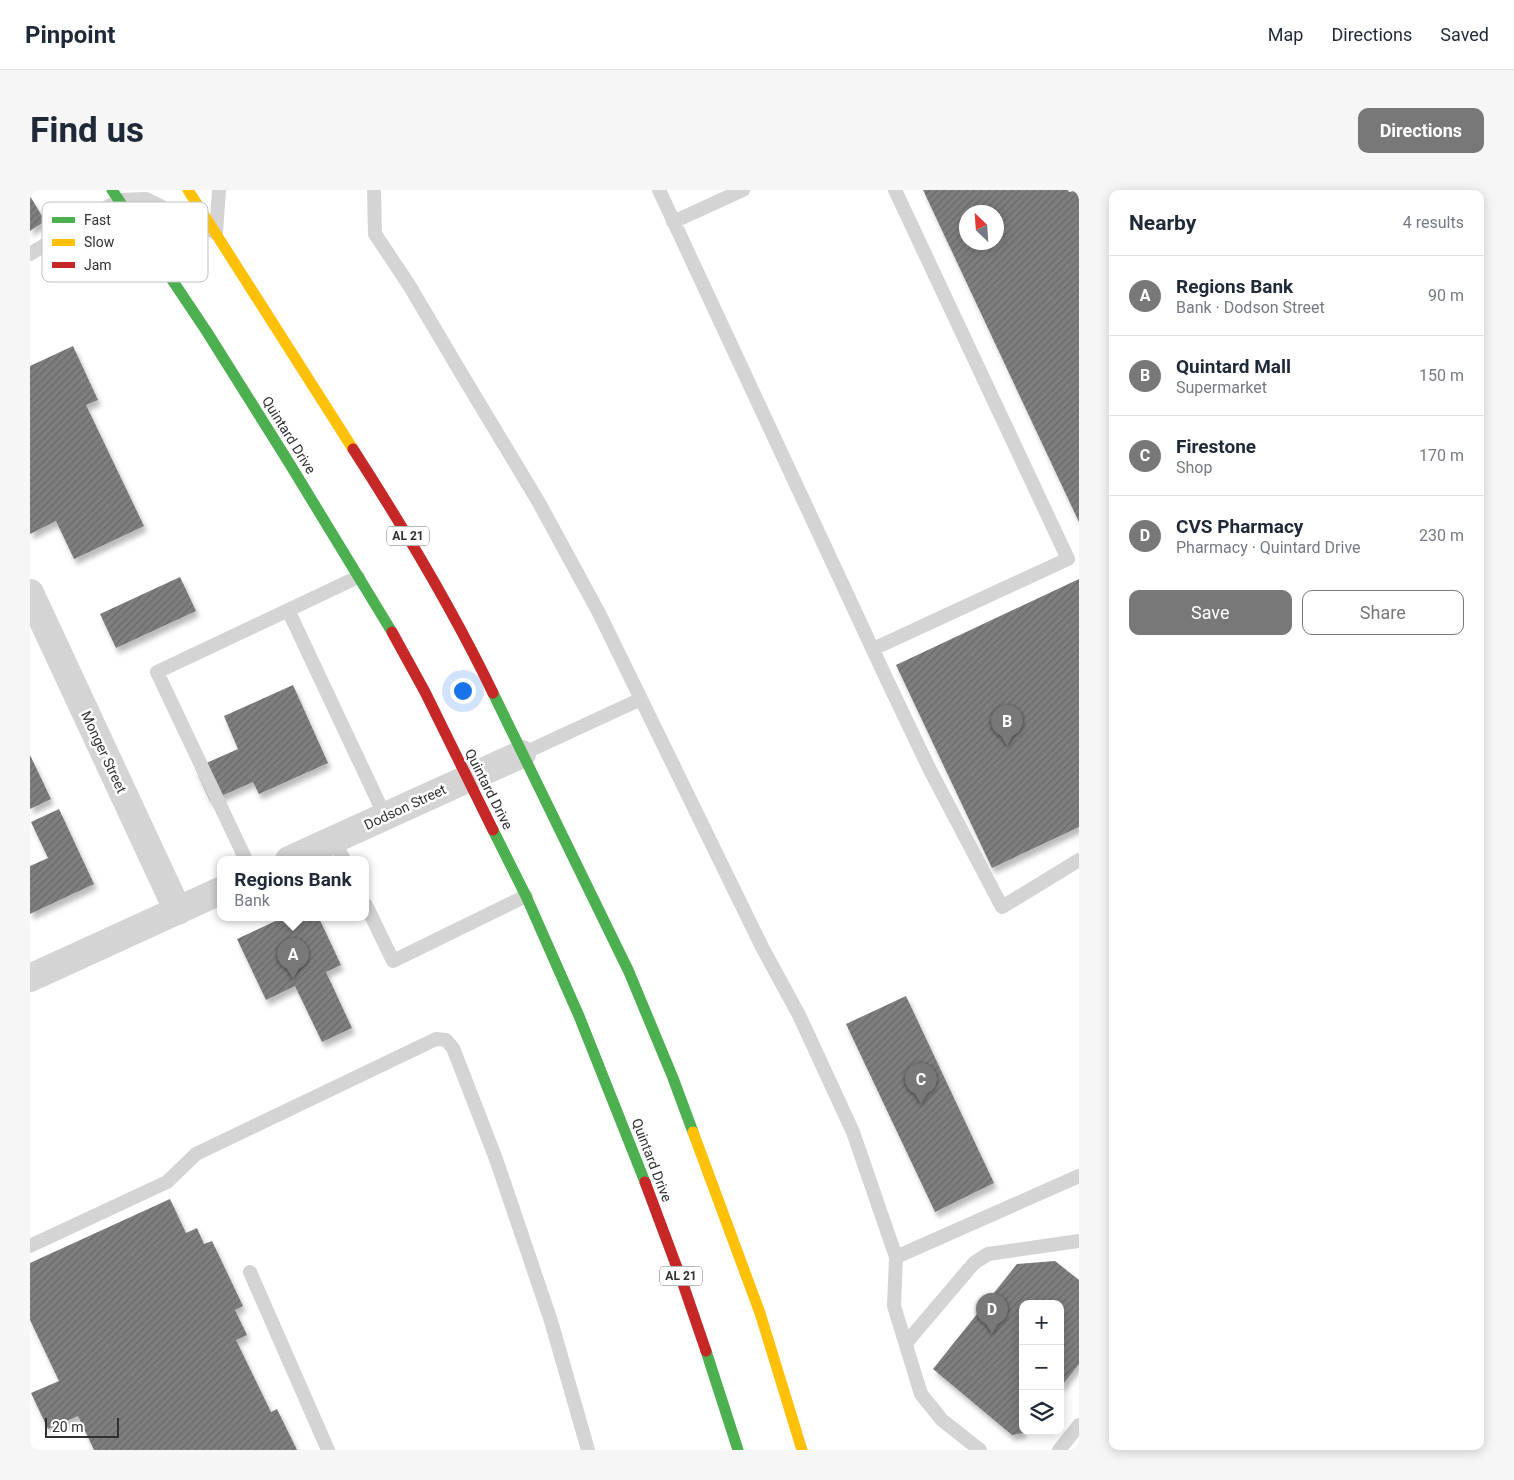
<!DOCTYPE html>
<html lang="en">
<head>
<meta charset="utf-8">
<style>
  body { margin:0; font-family:Roboto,sans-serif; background:#f6f6f7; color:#1f2937 }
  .controls { position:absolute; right:15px; bottom:15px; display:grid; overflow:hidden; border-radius:10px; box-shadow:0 2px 12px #0003 }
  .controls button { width:45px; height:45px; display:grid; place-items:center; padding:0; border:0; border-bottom:1px solid #e0e1e3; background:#fff; color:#1f2937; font:25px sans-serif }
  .compass { position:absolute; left:929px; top:15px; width:45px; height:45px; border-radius:50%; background:#fff; box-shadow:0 2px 12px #0003; rotate:335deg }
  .scale { position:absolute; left:15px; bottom:12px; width:74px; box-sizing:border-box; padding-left:5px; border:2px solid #303030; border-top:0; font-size:14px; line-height:18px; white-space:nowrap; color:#303030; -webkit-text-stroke:4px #fff; paint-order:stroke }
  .you { position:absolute; left:432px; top:500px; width:18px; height:18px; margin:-12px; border:4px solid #fff; border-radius:50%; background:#1a73e8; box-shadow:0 0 0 8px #1a73e833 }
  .badge { display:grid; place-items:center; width:32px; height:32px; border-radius:50%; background:#787878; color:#fff; font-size:16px; font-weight:700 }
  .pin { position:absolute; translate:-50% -41px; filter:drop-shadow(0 1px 2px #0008) }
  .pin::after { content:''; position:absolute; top:26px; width:18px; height:15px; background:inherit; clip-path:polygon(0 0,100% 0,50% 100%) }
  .popup { position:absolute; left:187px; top:666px; width:152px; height:65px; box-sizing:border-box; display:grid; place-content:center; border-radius:10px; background:#fff; filter:drop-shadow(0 1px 4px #0005); font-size:16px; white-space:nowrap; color:#747a83 }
  .popup b { font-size:19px; color:#1f2937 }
  .popup::after { content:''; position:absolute; left:50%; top:100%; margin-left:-10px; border:10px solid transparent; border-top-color:#fff }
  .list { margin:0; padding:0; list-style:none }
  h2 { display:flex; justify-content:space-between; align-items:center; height:65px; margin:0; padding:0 20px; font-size:21px }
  h2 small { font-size:16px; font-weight:400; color:#747a83 }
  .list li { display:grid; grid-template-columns:32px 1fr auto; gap:15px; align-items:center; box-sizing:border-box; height:80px; padding:0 20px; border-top:1px solid #e0e1e3 }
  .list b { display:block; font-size:19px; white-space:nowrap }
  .list p { margin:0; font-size:16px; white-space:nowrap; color:#747a83 }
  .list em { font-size:16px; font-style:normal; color:#747a83 }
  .actions { display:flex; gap:10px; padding:15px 20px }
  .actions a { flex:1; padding:11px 0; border:1px solid #787878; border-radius:10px; text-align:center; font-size:18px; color:#787878 }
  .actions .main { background:#787878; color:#fff }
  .icon { flex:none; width:28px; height:28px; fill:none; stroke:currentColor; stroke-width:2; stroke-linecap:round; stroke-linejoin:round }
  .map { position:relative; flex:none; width:1049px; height:1260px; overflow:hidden; border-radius:10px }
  header { display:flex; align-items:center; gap:30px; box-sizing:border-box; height:70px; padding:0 25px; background:#fff; border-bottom:1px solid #e0e1e3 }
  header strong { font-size:24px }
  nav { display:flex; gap:28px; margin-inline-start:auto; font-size:18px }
  .intro { display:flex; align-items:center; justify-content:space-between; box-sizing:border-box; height:120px; padding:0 30px }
  h1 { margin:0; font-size:35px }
  .button { padding:12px 22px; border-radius:10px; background:#787878; color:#fff; font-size:18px; font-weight:700 }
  main { display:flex; gap:30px; padding:0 30px }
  aside { flex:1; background:#fff; border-radius:10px; box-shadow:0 2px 12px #0003 }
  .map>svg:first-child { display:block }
  .building { fill:url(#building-hatch); fill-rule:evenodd; filter:url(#shadow) }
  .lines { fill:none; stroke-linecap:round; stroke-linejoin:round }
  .lane { stroke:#d4d4d4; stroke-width:14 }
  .street { stroke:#d4d4d4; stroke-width:28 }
  .fast { stroke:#4caf50; stroke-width:11 }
  .slow { stroke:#ffc107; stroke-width:11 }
  .jam { stroke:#c62828; stroke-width:11 }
  .labels { text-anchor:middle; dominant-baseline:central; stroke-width:5; stroke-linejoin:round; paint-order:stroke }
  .shield { fill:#fff; stroke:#6e6e6e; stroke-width:1 }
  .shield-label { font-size:12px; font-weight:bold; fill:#303030 }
  .street-label { font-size:14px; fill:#303030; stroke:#fff }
  .key { fill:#fff; stroke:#c1c1c1; stroke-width:1 }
  .key-label { font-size:14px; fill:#303030 }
</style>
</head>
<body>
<header>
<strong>Pinpoint</strong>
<nav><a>Map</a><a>Directions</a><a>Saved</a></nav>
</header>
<div class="intro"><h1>Find us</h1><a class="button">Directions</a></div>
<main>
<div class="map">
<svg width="1049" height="1260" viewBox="0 0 1049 1260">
  <defs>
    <pattern id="building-hatch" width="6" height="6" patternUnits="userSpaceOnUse" patternTransform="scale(1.25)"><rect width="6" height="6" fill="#7f7f7f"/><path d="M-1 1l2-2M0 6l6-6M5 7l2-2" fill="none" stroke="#686868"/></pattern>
    <filter id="shadow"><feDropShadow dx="3" dy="5.5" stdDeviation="2.5" flood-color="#0004"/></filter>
  </defs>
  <rect width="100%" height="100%" fill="#fff"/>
  <!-- building -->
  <path class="building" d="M893 0H1038L1039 2 1049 0V332ZM936 22H966V52H936Z
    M0 6 15 31 0 41Z
    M43 156 68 210 56 215 114 336 44 369 26 331 0 344V176Z
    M150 387 166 421 86 458 70 424Z
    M1049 389V637L962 678 866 475Z
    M263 495 298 573 229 604 223 592 180 611 165 578 208 559 194 526Z
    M0 565 21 609 0 619Z
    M29 619 64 694 0 724V676L18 668 1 632Z
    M252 728H289L311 775 296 782 322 838 292 852 265 796 236 810 207 749Z
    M876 806 964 993 905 1022 816 834Z
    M140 1009 156 1043 167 1038 174 1054 182 1051 213 1116 205 1120 217 1145 206 1150 241 1222 247 1219 267 1260H64L48 1226 18 1239 1 1203 29 1191 0 1130V1073Z
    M1025 1071 1049 1090V1174L1030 1198V1114H993V1243L982 1245 903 1179 987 1074Z"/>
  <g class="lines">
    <!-- lane -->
    <path class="lane" d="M344 0 345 44 379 95 431 183 508 311 569 423 732 757 769 825 823 942 866 1067 864 1116 891 1204 912 1230 950 1260
      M629 0 857 490 899 578 972 717 1049 670
      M643 32 713 0
      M0 64 89 10 116 9 186 43 189 0
      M258 420 355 626
      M843 459 1038 369 865 0
      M492 564 611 509
      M304 650 314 670
      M216 670 127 482 328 387
      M336 715 363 771 496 706
      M0 1056 137 992 166 964 406 849 416 850 423 858 466 969 521 1131 558 1260
      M866 1067 1049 986
      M220 1082 298 1260
      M876 1153 944 1073 958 1064 1049 1051
      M1029 1260 1049 1235"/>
    <!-- street -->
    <path class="street" d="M0 403 148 721
      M259 670 492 564
      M0 788 190 701"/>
    <!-- fast -->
    <path class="fast" d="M82 0 177 142 261 276 362 442
      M463 503 599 782 643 888 663 942
      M463 640 496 706 549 826 615 992
      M676 1161 708 1260"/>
    <!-- slow -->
    <path class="slow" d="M158 0 323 259
      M663 942 730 1123 772 1260"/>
    <!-- jam -->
    <path class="jam" d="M323 259C374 338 422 418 463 503
      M362 442 395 502 463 640
      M615 992 652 1091 676 1161"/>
  </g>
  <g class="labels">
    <!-- shield labels -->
    <g class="shield">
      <rect x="357" y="336.5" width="42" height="19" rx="4"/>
      <rect x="630" y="1076.5" width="42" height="19" rx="4"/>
    </g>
    <g class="shield-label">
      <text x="378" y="346">AL 21</text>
      <text x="651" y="1086">AL 21</text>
    </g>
    <!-- street labels -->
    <g class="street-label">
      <text transform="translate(259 245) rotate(58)">Quintard Drive</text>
      <text transform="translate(74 562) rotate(65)">Monger Street</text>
      <text transform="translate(459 599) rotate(63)">Quintard Drive</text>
      <text transform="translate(375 617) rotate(-25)">Dodson Street</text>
      <text transform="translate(622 970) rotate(69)">Quintard Drive</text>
    </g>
  </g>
  <!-- legend -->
  <rect x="12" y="12" width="166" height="80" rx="8" class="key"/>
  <rect x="22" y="27" width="23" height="6" fill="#4caf50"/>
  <rect x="22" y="49" width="23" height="7" fill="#ffc107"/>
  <rect x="22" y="72" width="23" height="6" fill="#c62828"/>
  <g class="key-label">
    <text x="54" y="35">Fast</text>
    <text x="54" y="57">Slow</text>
    <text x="54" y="80">Jam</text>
  </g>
</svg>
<div class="controls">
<button>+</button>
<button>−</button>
<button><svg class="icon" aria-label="layers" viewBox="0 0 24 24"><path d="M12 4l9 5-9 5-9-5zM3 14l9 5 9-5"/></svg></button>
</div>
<svg class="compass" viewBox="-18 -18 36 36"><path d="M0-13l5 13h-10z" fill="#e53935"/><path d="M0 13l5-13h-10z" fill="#747a83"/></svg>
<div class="scale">20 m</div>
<div class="you"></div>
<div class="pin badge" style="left:263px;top:789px">A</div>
<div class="popup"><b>Regions Bank</b>Bank</div>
<div class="pin badge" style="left:977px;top:556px">B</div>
<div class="pin badge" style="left:891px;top:914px">C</div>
<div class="pin badge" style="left:962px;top:1144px">D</div>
</div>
<aside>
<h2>Nearby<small>4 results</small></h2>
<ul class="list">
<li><span class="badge">A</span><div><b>Regions Bank</b><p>Bank · Dodson Street</p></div><em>90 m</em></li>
<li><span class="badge">B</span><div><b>Quintard Mall</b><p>Supermarket</p></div><em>150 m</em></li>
<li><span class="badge">C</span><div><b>Firestone</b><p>Shop</p></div><em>170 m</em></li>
<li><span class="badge">D</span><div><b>CVS Pharmacy</b><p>Pharmacy · Quintard Drive</p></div><em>230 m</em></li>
</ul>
<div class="actions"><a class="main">Save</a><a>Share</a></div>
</aside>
</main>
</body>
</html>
